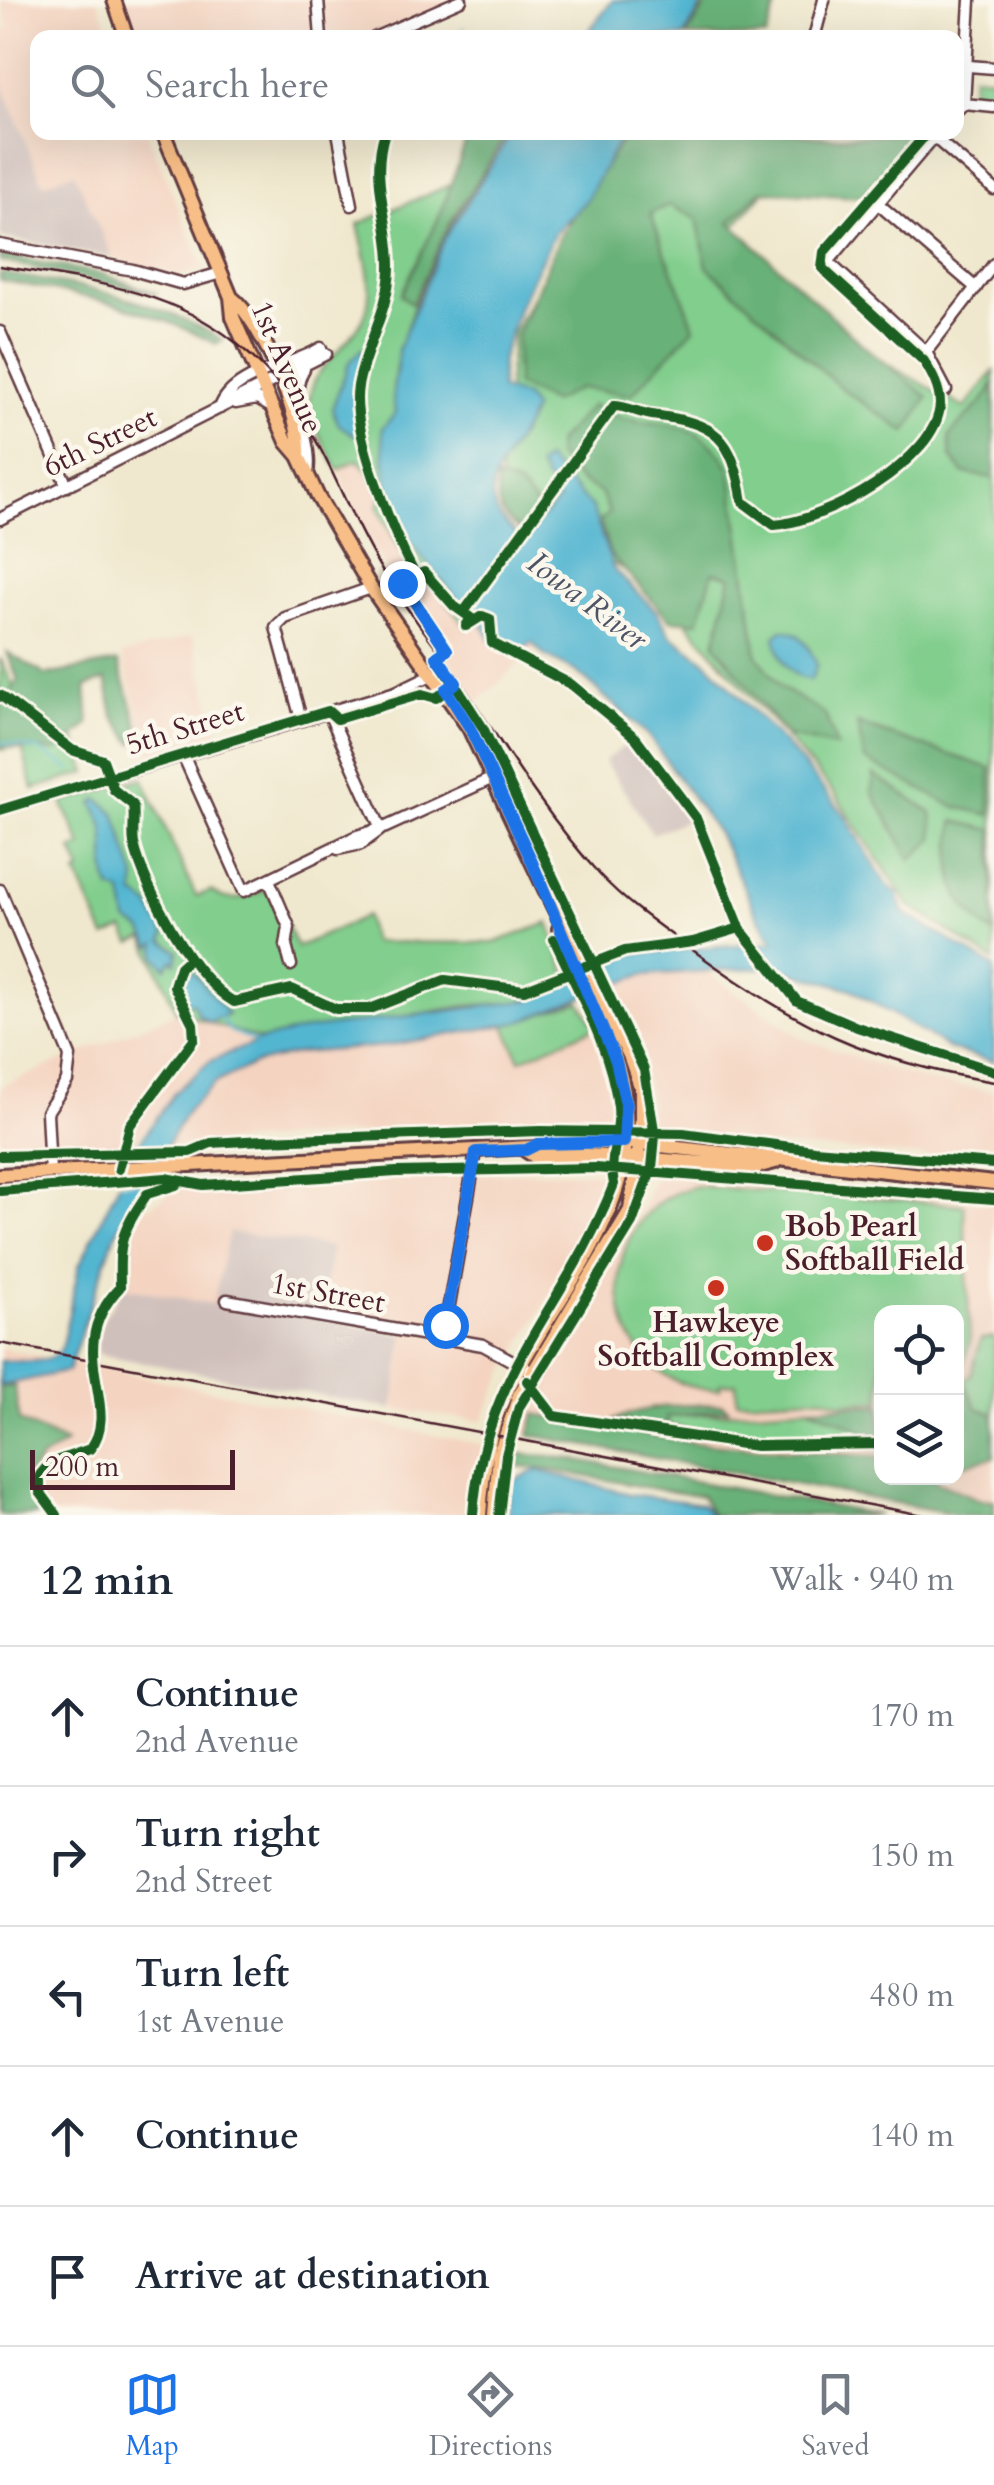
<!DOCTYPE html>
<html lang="en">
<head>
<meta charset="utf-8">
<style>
  body { margin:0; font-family:Cardo,serif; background:#f6f6f7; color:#1f2937 }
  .controls { position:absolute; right:30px; bottom:30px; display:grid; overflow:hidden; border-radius:20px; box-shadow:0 10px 40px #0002 }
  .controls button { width:90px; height:90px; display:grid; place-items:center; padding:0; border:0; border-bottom:2px solid #e0e1e3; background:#fff; color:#1f2937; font:50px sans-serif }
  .scale { position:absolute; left:30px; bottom:25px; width:205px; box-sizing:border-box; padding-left:10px; border:5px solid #4a1f2b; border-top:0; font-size:28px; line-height:35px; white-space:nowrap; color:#4a1f2b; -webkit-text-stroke:8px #fbf7ec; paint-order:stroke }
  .stop { position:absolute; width:30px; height:30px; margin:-22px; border:8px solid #1a73e8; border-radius:50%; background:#fff }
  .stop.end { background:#1a73e8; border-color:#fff; box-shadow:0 2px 10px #0008 }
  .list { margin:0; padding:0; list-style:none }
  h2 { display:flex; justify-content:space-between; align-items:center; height:130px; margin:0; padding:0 40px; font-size:42px }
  h2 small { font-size:32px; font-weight:400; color:#747a83 }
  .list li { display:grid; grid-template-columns:65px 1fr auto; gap:30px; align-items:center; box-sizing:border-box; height:140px; padding:0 40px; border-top:2px solid #e0e1e3 }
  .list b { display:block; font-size:38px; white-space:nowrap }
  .list p { margin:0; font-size:32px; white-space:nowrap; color:#747a83 }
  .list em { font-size:32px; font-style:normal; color:#747a83 }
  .icon { flex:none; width:55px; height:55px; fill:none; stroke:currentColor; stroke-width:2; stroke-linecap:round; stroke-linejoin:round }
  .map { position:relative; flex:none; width:994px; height:1515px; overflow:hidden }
  .search { position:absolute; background:#fff; box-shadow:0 10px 40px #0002; left:30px; right:30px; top:30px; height:110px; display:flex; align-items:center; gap:25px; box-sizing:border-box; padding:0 35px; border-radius:20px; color:#747a83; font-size:38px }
  .sheet { height:830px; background:#fff }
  nav { display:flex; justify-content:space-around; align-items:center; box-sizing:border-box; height:140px; border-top:2px solid #e0e1e3; background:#fff; font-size:28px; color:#747a83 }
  nav a { display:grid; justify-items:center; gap:5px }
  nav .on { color:#1a73e8 }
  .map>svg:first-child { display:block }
  .built { fill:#f4d3c0; fill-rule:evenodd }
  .industrial { fill:#d0c0bc }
  .green { fill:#81ce8d; stroke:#66765c; stroke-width:2.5 }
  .forest { fill:#68b178; stroke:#596852; stroke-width:2.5 }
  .water { fill:#52b6d1; stroke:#4e6a7e; stroke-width:2.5 }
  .pier { fill:#f0e8ce }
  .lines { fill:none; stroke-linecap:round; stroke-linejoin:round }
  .stream { stroke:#52b6d1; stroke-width:2.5 }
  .minor-casing { stroke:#633d43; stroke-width:15 }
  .major-casing { stroke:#633d43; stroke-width:18 }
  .minor { stroke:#fff; stroke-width:10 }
  .major { stroke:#f7be87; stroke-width:12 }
  .rail { stroke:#4a1f2b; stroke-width:2.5 }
  .cycleway-casing { stroke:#fbf7ec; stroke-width:16 }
  .cycleway { stroke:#1b5e20; stroke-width:10 }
  .route { stroke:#1a73e8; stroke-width:12 }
  .poi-dot { fill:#c8321e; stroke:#fbf7ec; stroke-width:4 }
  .labels { text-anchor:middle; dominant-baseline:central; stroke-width:9; stroke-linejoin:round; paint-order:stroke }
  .street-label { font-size:30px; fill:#4a1f2b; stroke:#fbf7ec }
  .poi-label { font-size:30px; font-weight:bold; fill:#4a1f2b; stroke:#fbf7ec; text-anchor:start }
  .water-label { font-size:32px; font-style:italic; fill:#4d5465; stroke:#fbf7ec }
</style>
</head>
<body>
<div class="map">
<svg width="994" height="1515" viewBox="0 0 994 1515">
  <rect width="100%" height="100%" fill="#fbf7ec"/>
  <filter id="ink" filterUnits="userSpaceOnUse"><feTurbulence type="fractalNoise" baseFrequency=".01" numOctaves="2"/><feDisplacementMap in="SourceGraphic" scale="20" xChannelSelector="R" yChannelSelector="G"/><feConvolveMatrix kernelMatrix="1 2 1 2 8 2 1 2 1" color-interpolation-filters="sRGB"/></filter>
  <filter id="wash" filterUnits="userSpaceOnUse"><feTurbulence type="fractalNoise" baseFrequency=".0048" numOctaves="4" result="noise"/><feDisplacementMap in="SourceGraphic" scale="40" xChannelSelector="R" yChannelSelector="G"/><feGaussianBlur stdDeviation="2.25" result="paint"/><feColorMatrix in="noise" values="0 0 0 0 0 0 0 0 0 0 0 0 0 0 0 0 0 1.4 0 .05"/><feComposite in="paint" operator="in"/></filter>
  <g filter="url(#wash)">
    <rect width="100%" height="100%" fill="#f0e8ce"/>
    <!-- built -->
    <path class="built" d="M0 0H97L112 37 38 38V132L147 133 205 270 179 276 113 258 74 173 43 185 0 79V32L9 28Z
      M125 0H459L374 38 135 37Z
      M357 460 368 469 423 574 466 627 475 616 487 623 492 642 516 654 523 645 532 643 536 647 478 702 378 556 338 470Z
      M192 636 219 734 149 753 122 655Z
      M708 973 803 1039 926 1081 994 1091V1161L657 1137 648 1127 650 1106 645 1078 610 1006 607 988 642 975Z
      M177 1012 261 1040 199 1067 133 1143 0 1150V1087Z
      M504 1024 520 1060 596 1027 611 1060 616 1111 612 1125 377 1132 167 1147 195 1100 216 1082 241 1069 299 1053 385 1046Z
      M529 1172 604 1173 609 1182 601 1210 506 1369 482 1421 393 1409 406 1327 320 1309 331 1247 213 1305 124 1287 135 1216 177 1189Z
      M658 1176 994 1203V1515L516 1431 526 1399 642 1210 651 1183ZM882 1312H956V1478H882Z
      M0 1348 484 1445 477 1515H0Z"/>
    <!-- industrial -->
    <path class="industrial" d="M0 79 43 184 74 172 113 258 0 237Z
      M633 740 693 817 653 834 604 761Z
      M229 1232 332 1247 319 1319 404 1335 393 1409 98 1354 96 1342 103 1319 124 1287 213 1304Z"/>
    <!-- green -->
    <path class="green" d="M973 75 994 77V99L971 97Z
      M788 165 732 228 865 351 965 408 994 371V961L909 905 834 793 659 590 566 537 509 520 500 471 513 332 574 225Z
      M488 169C450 214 379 359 396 414L382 429C387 495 388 519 433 570 448 586 459 602 475 616L467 628 427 575 414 576 378 507 382 493 368 469 357 460 338 470C330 453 315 432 311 414 299 369 357 347 367 308 374 281 363 250 358 224Z
      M0 658 14 688 54 676 87 773 33 789 21 744 0 750Z
      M143 778 196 896 211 891C231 906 246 897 268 889L297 947 366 916 372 942 493 943 549 923 569 980 521 1002 465 1006 261 1040 177 1012 144 938 131 943 124 929 105 937 77 874 81 871 72 850 82 846 62 802Z
      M580 1002 596 1027 520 1060 504 1024Z
      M697 1186 964 1205 970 1343 957 1379 956 1312H882L881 1401 842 1403 820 1397 737 1401 736 1383 720 1384V1389C598 1392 582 1211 697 1186Z
      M994 1337V1414L977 1408 964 1381 971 1375 981 1339Z
      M809 1407 861 1426 875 1438C805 1441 738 1443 669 1425L667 1417Z"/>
    <!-- forest -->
    <path class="forest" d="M709 0H778L766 37H686Z
      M793 132C816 143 888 133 919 133L860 197 761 191 730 222 865 347 928 397 906 432 841 388 707 267 697 219 669 205 651 213C663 254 682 289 694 328L631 395 580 388 552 402 516 385 517 335 560 236 626 133Z
      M469 133H508L450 223 412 304 401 295 441 213Z
      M0 255 102 274 158 294 0 261Z
      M0 273C79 286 153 297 222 340L216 344C144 305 79 295 0 280Z
      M994 382V478L963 473 951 457 949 437C965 414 982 409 994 382Z
      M592 405C649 440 689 401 730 468L757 655 780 687 825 714 837 747 787 736 715 644 731 577 713 572 698 622 670 620 610 554 600 521 609 513 601 493 579 481 556 455 558 441Z
      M497 478 519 486 543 513 524 533C500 518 496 506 497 478Z
      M7 652 46 675 118 662 143 740 133 743 113 715 106 679 86 687 89 724 57 751 0 747V700L4 703 18 680Z
      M857 724 990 768V815L953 806 865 760Z
      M874 775 932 813 934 839 911 860 872 792Z
      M954 821 993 830 994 934C947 899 949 875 954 821Z
      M964 1381 977 1408 994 1414V1457L957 1466V1387Z
      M15 1386 19 1421 66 1443 40 1460 28 1477 42 1515H0V1387Z
      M722 1404 728 1409 667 1417 669 1425 611 1422C643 1404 686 1405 722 1404Z
      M881 1405V1439L809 1407Z
      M535 1414 695 1443 881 1457 882 1478H929L978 1499 994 1500V1515H961L530 1435Z
      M510 1453 573 1459 879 1515H712L702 1496C636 1489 573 1470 507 1465Z"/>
    <!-- water -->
    <path class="water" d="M613 0H705L684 37H584Z
      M512 132 623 133 585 202 555 232 519 306 502 358 501 389 526 397 533 409C516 459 457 489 522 539L559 500 538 467 546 459 592 508 614 570 657 612 670 635 708 663 792 752 844 814 885 883 897 893 904 913 994 967V1062L950 1049 851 989 774 967 642 975 516 1023 385 1046 299 1053 257 1063 216 1082 187 1111 115 1234 68 1371 0 1386V1361C20 1360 47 1366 61 1350L79 1266 137 1146 175 1092 210 1061 261 1040 309 1029 530 1000 634 953 774 942 758 917 719 835 647 734 577 672 544 655 532 643 517 654 492 642C482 618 471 616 454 595 396 528 388 518 382 428L396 413C388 389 399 374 398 349L445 238Z
      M362 349 365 353 353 393 358 431 354 435 339 425 332 409 349 363Z
      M782 630C803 631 809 648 817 665L811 680C787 677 779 657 775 636Z
      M98 799 115 813 136 878 134 894 151 907 165 935 163 941 178 951 176 963 172 960 166 968 156 956V944L151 947 142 930 127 921 122 893 110 888C98 859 115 836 93 803Z
      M189 971H193L228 1014 210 1022 198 1015 193 1003H187L179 986Z
      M537 1470 630 1494 702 1504 711 1515H508L510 1482Z"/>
    <!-- pier -->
    <path class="pier" d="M170 1151 153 1181 113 1183 128 1153Z"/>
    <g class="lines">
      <!-- stream -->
      <path class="stream" d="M462 38 464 28
        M0 742 39 750 71 770
        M220 1017 230 1031 257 1042"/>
    </g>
  </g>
  <g filter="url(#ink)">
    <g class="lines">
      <!-- minor casing -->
      <g class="minor-casing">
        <path id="minor" d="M318 0 321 38
          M374 38 461 0
          M814 38 824 0
          M956 65 994 68
          M964 104 994 107
          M956 112 964 104 970 0
          M338 132 352 205
          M938 132 828 262 926 352 946 390
          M934 137 994 189
          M876 202 976 288
          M0 245 133 270 183 284 221 273
          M0 332 67 486
          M926 352 994 264
          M304 369C285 399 314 439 308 473
          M236 403 257 399 271 407
          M220 408C232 372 292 367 321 348
          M0 519 326 354
          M328 711 381 829
          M301 719 276 627 285 618 371 588
          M183 755 244 891 357 836 386 827 493 778
          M0 810 396 692 433 674
          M338 849 361 844 380 830
          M269 880 289 927 286 946 291 965
          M0 890 70 1056 67 1081 47 1112 50 1172
          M227 1300 483 1345 527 1369
          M443 1339 476 1152"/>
      </g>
      <!-- major casing -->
      <g class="major-casing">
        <path id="major" d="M114 0 127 38
          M163 132 231 297 233 317 287 442 299 456 318 497 371 588 469 728 549 898 629 1055 641 1089V1132L630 1210 519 1395 499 1454 494 1515
          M231 297C262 321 302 417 299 456
          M525 1150 534 1156H612L756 1167 775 1162
          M0 1175 624 1142 994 1183
          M480 1515C483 1471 488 1429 508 1389 556 1292 643 1210 624 1092 615 1035 578 983 559 929"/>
      </g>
      <!-- minor -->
      <use href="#minor" class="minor"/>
      <!-- major -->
      <use href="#major" class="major"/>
      <!-- rail -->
      <path class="rail" d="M0 266C81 280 168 288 235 342 320 410 331 487 384 574 408 613 438 647 463 685 506 750 547 817 600 875 627 904 661 927 694 951 797 1026 866 1061 994 1082
        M0 1343 923 1515"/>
      <!-- cycleway casing -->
      <g class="cycleway-casing">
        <path id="cycleway" d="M385 132C369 181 391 220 390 268 389 311 365 346 358 386 350 431 393 532 414 573
          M466 609 614 406C627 406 638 413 652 415 717 423 732 436 743 502L774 525C824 522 938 460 940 404 940 388 932 374 924 361L822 268 824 252 928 132
          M466 626 471 618 454 606 424 572 402 583 447 650 437 657 483 728 644 1070 655 1136 652 1168 632 1223 519 1407 506 1455 499 1515
          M466 626 482 616 490 619 492 643 572 685 636 738 696 818 741 930 797 1001 857 1027 994 1071
          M0 695 72 750 103 760 114 790 133 805C135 818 132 832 134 844 145 890 193 978 234 1002L292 989 336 1009H370L445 980 524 990 625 951 693 942 740 928
          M0 810 328 711 337 719 422 694 436 698 456 683
          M0 1156 190 1152 211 1143 263 1140 540 1131 683 1133 814 1150 994 1164
          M119 1169 130 1125 194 1039 193 1024 174 986 180 967 190 958
          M0 1191 166 1178 203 1185 396 1172 595 1168 994 1199
          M527 1381 554 1416 756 1446 882 1444
          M57 1515 40 1492V1475L50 1463 90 1449C124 1406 60 1350 120 1287 119 1241 120 1234 147 1194L176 1185
          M473 1515C483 1371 566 1308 614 1184 608 1157 621 1133 618 1107 611 1048 579 993 554 939"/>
      </g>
      <!-- cycleway -->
      <use href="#cycleway" class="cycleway"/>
    </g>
  </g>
  <g class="lines" filter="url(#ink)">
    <!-- route -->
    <path class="route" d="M402 583 447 650 437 657 456 683 446 690 470 728 529 855 616 1061 626 1104 624 1142 538 1144 526 1150 476 1152 445 1325"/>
  </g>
  <!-- markers -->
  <g class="poi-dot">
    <circle cx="765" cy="1243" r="10"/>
    <circle cx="716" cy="1288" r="10"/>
  </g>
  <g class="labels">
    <!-- street labels -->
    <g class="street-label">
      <text transform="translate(287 367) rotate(67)">1st Avenue</text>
      <text transform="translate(100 442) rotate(-26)">6th Street</text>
      <text transform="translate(185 728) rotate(-17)">5th Street</text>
      <text transform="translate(328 1293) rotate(10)">1st Street</text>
    </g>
    <!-- poi labels -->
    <g class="poi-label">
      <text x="785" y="1226">Bob Pearl<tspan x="785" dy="34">Softball Field</tspan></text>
      <text x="716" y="1322" text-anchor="middle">Hawkeye<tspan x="716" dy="34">Softball Complex</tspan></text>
    </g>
    <!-- water labels -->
    <g class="water-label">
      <text transform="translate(587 601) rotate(37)">Iowa River</text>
    </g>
  </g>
</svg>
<div class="controls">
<button><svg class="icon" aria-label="locate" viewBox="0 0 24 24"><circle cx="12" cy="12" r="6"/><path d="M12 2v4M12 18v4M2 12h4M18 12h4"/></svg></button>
<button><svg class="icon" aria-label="layers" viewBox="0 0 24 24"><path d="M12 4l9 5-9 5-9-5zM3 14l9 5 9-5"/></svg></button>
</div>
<div class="scale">200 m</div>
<div class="stop" style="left:445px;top:1325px"></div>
<div class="stop end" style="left:402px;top:583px"></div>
<div class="search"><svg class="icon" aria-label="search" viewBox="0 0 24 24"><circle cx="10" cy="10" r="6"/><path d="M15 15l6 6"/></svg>Search here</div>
</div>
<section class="sheet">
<h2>12 min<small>Walk · 940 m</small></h2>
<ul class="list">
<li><svg class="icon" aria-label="ahead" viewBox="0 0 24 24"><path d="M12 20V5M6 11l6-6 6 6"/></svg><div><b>Continue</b><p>2nd Avenue</p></div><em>170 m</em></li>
<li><svg class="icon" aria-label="right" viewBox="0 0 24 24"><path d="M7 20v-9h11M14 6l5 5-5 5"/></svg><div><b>Turn right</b><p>2nd Street</p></div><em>150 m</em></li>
<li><svg class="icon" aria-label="left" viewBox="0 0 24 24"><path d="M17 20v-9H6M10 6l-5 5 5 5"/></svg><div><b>Turn left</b><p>1st Avenue</p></div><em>480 m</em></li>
<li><svg class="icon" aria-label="ahead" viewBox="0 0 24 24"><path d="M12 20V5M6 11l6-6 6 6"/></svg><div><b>Continue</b></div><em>140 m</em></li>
<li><svg class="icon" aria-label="arrive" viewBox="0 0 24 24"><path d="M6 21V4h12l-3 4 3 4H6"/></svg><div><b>Arrive at destination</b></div></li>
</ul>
</section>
<nav>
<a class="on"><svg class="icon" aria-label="map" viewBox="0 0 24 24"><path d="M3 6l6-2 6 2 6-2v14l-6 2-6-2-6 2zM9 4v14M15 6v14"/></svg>Map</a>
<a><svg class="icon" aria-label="directions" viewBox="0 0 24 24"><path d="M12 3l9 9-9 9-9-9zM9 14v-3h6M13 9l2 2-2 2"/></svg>Directions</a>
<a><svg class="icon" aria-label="saved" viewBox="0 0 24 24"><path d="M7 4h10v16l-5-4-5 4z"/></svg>Saved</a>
</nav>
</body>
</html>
